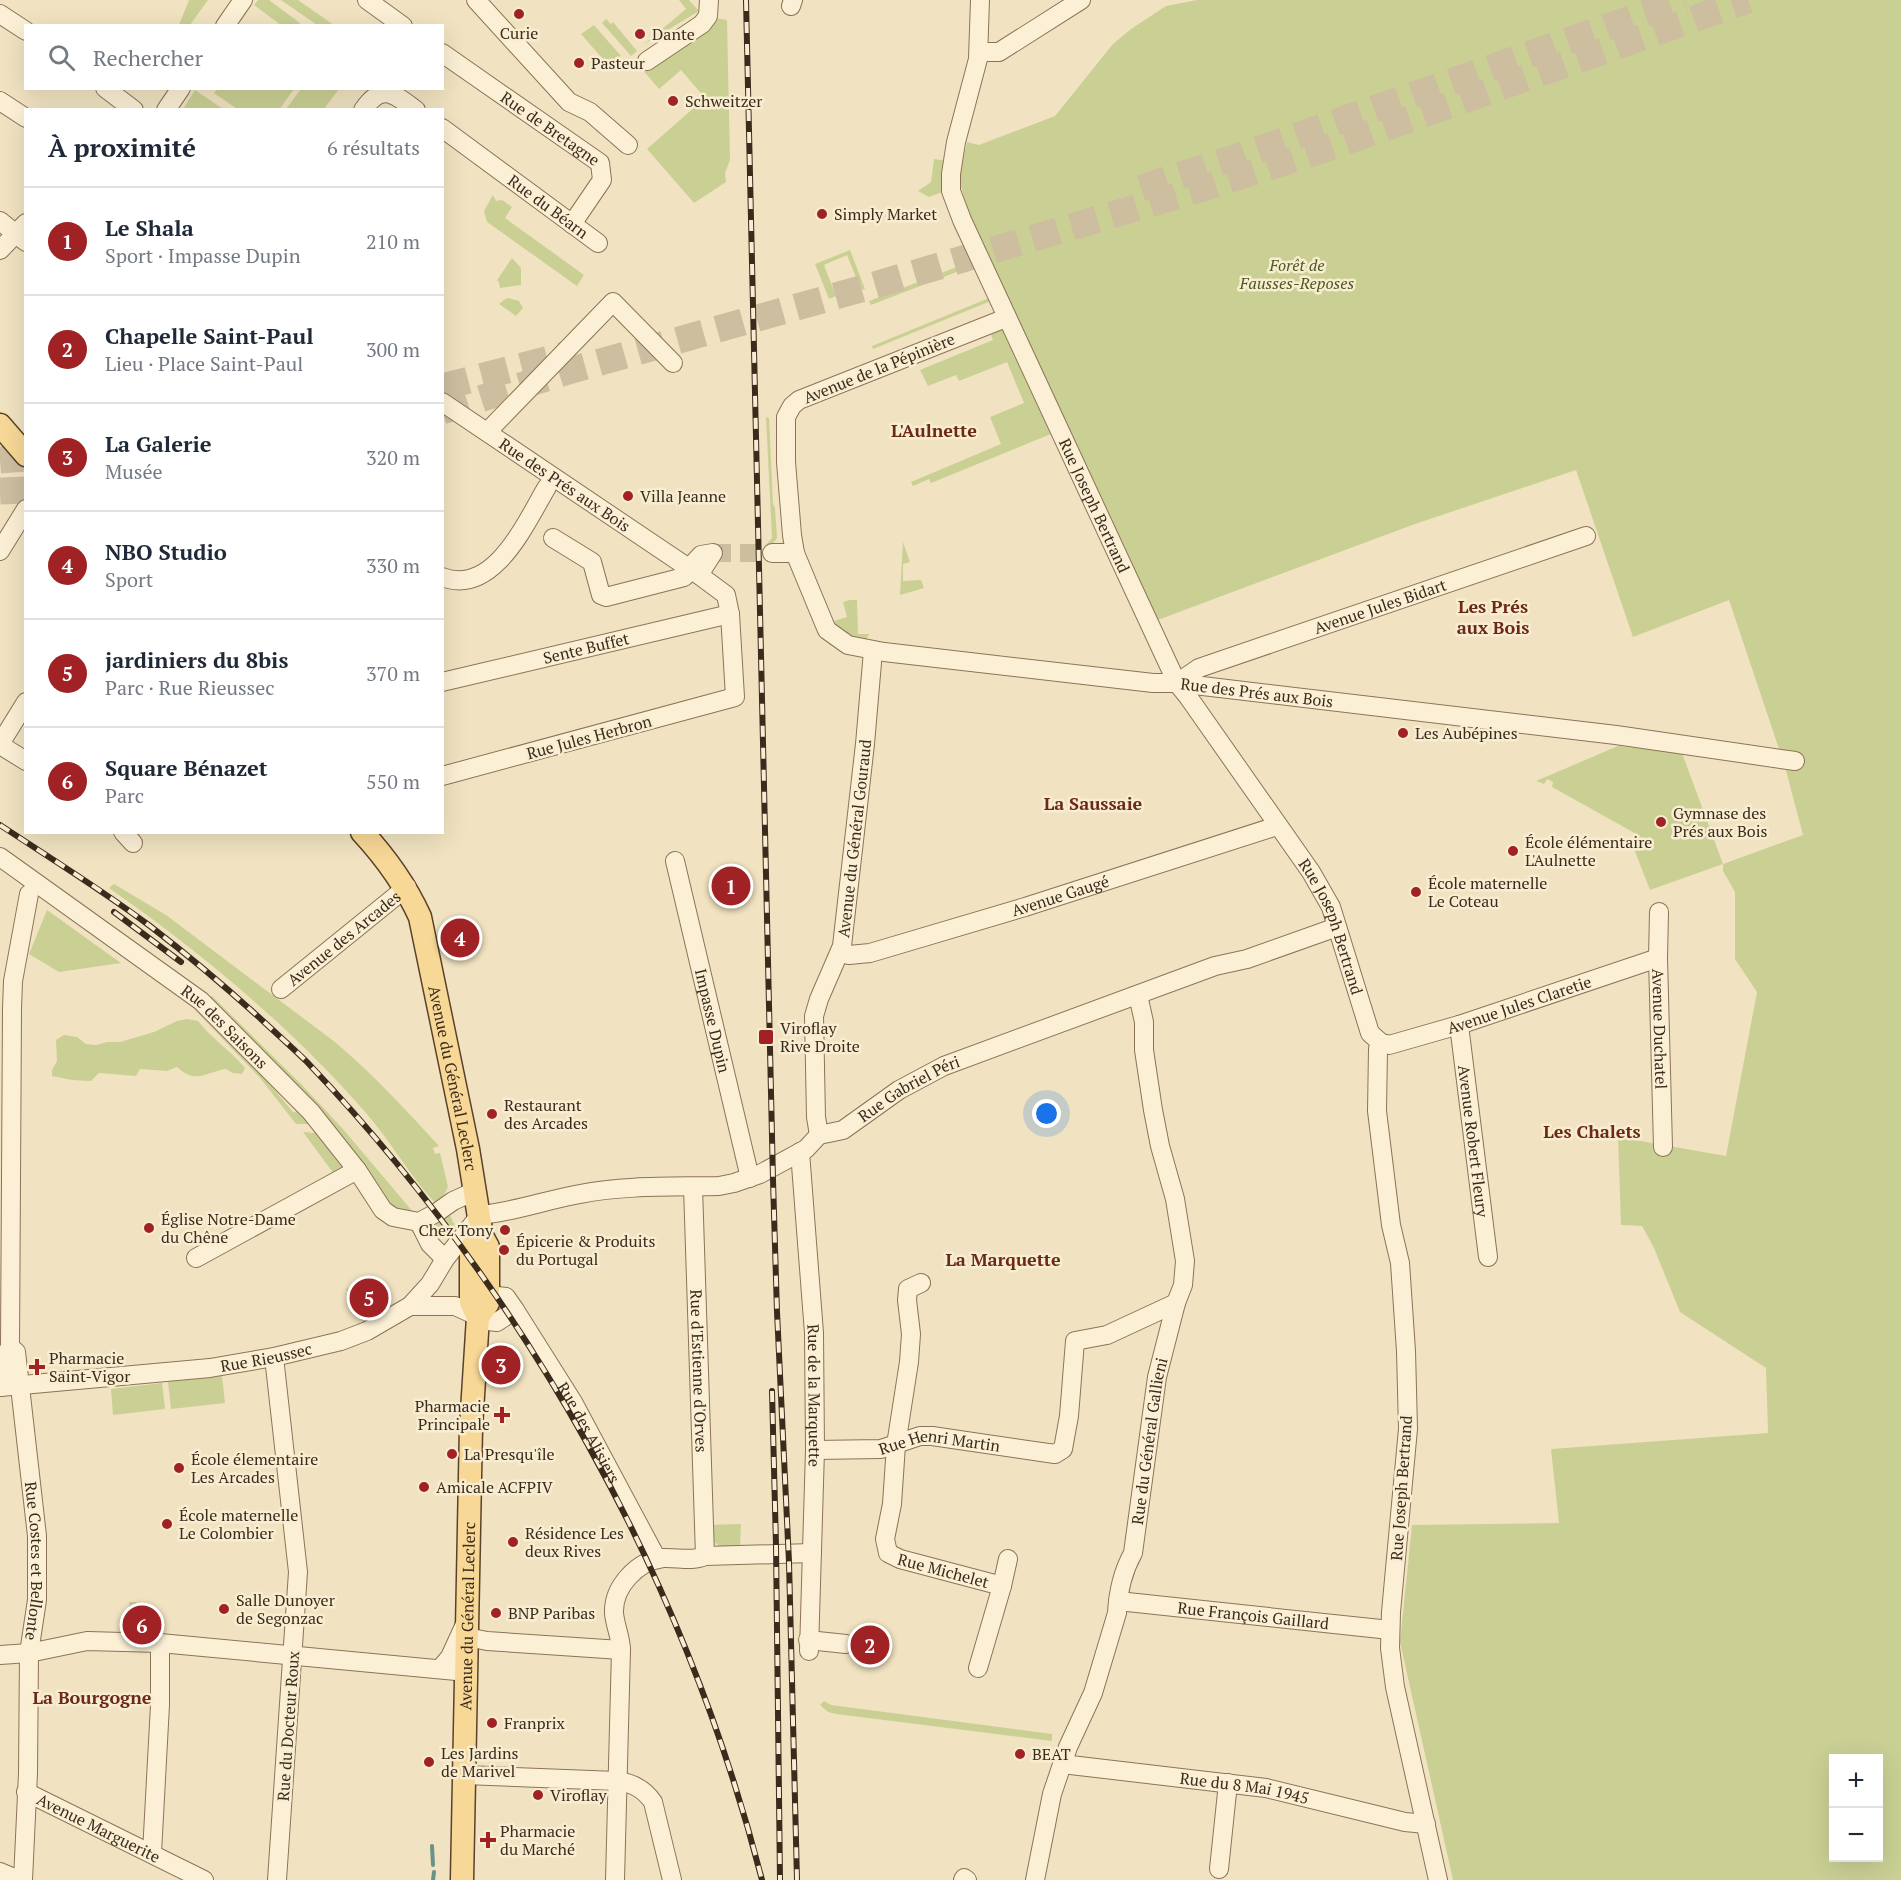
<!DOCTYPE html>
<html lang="fr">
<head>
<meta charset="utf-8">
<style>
  body { margin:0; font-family:"PT Serif",serif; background:#f6f6f7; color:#1f2937 }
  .controls { position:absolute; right:18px; bottom:18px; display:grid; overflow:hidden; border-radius:0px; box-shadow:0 6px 24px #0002 }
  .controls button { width:54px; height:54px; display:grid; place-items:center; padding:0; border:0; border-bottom:2px solid #e0e1e3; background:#fff; color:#1f2937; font:30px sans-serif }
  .you { position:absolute; left:1047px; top:1114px; width:21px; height:21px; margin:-15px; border:4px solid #fff; border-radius:50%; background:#1a73e8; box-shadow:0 0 0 9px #1a73e833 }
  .badge { display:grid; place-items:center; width:39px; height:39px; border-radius:50%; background:#a02224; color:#fff; font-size:20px; font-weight:700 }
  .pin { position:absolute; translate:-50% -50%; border:3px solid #fff; box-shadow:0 2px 6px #0006 }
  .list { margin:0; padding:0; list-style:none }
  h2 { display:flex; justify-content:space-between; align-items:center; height:78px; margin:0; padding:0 24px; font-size:26px }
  h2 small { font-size:20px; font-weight:400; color:#747a83 }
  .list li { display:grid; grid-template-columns:39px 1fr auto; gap:18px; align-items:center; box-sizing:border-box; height:108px; padding:0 24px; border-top:2px solid #e0e1e3 }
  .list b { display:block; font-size:22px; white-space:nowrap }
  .list p { margin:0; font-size:20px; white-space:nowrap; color:#747a83 }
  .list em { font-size:20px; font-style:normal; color:#747a83 }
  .icon { flex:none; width:33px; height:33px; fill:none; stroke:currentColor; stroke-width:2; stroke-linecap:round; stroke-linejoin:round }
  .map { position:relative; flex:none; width:1901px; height:1880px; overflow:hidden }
  .search { position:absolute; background:#fff; box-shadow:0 6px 24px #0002; left:24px; top:24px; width:420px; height:66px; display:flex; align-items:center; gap:15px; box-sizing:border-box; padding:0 21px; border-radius:0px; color:#747a83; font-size:22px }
  .panel { position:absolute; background:#fff; box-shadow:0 6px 24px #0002; left:24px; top:108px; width:420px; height:726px; border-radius:0px }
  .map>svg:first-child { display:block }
  .green { fill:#cad094; fill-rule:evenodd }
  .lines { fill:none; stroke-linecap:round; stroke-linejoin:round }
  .stream { stroke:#6a9288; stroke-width:4 }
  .minor-tunnel { stroke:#cdbea0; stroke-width:18; stroke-dasharray:18 9; stroke-linecap:butt }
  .highway-tunnel { stroke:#cdbea0; stroke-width:27; stroke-dasharray:27 14; stroke-linecap:butt }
  .minor-casing { stroke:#8c7357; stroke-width:20 }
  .major-casing { stroke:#5a412b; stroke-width:25 }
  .minor { stroke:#fbf0d5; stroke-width:18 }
  .major { stroke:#f8d896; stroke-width:22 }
  .rail-casing { stroke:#3b2b1c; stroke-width:6 }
  .rail { stroke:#f8edd1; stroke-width:4; stroke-dasharray:11; stroke-linecap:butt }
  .poi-dot { fill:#a02224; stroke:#f8edd1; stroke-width:2 }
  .labels { text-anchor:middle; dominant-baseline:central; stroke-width:5; stroke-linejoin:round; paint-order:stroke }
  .poi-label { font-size:16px; fill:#3b2b1c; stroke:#f8edd1; text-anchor:start }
  .street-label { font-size:16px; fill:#3b2b1c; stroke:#f8edd1 }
  .park-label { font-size:16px; font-style:italic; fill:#4b5921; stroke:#f8edd1 }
  .neighbourhood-label { font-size:18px; font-weight:bold; fill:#6b2918; stroke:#f8edd1 }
</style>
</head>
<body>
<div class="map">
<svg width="1901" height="1880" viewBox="0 0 1901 1880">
  <rect width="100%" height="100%" fill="#f1e3c1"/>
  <!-- green -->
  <path class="green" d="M189 0H208L190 25H179Z
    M258 0H269L300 23 298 25H281L254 5Z
    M281 0H298L334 25H317Z
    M679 0H689L699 11 643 45 686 9Z
    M1197 0H1901V1880H1453L1400 1642 1412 1525 1559 1523 1551 1449 1768 1433 1766 1368 1680 1312 1654 1248 1642 1226 1621 1225 1618 1137 1726 1156 1757 992 1735 959V892L1723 871V864L1650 890 1634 849 1640 836 1552 787 1553 782 1547 779 1544 784 1536 781 1618 746 1682 753 1723 864 1803 835 1785 767 1729 600 1633 637 1576 470 1415 524 1155 621 972 225 959 179 967 142 979 145 1055 116 1113 44 1131 29 1166 6ZM1834 1758H1878V1858H1834Z
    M715 18 727 20 730 160 725 173 726 182 694 203 647 149 705 98 681 70 659 89 636 62 642 56Z
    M606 19 611 24 613 22 637 51 631 56 602 23Z
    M594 25 621 56 609 66 581 34Z
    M217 89V88L294 89 279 110 237 109 214 93Z
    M301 89V88L339 89 324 109H286Z
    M195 90 223 109H183Z
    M934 159 947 161 945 191 929 197 918 191 931 182Z
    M493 195 496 201 502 200 512 207 505 218 584 275 577 286 487 222 484 211Z
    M850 250 865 289 861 290 847 255 824 265 836 296 829 299 815 264Z
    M512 258 521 268V285L500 288 499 282 497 280Z
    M962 265 967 268 871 305 869 301Z
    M508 298 519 301 523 308 516 316 499 304 504 300Z
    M989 298 991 301 873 349 872 346Z
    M999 328 1004 330 1051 434 931 483 929 479 913 486 911 482 1001 444 990 417 1024 403 1007 362 959 381 956 375 928 386 920 370 993 340 990 332Z
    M766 417 769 418 773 504 775 508 777 538 771 546H765L772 538Z
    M903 542 910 562 903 564V581L921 580 924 588 900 595Z
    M850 600H857L858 634H869L866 640 860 643 839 632 834 621 847 617 843 602Z
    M114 884 166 915 335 1042C373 1074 406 1110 439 1146L433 1148 435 1154 440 1153 448 1187 438 1206C411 1178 392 1143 366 1113 291 1027 202 953 109 888Z
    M47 910 121 963 59 972 29 954Z
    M212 996 302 1085 343 1129 413 1212 407 1214 394 1212 208 998Z
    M196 1008 263 1076 293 1112H297L309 1124H296L260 1078 194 1009Z
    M187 1019 198 1021C212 1039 231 1051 245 1068L242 1074 233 1073 226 1069C205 1072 197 1085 177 1067L167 1071 140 1069 136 1076 99 1073 91 1081 72 1080 52 1076V1070L57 1061 56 1040 64 1035 77 1037 86 1044 96 1045 107 1042H120L154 1032 177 1021Z
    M303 1132 315 1133 345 1171 337 1178Z
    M448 1211 455 1226 438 1238 436 1233 439 1230 435 1223Z
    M372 1277 376 1285 381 1286 391 1308 362 1321 346 1289Z
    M222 1376 225 1403 171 1409 168 1382Z
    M162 1383 165 1409 113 1415 111 1389Z
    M741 1524 740 1546H719L708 1536V1525Z
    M129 1602H136L150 1617 156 1633H132Z
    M824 1701 831 1705 1052 1734V1741L836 1714 828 1712 820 1705Z"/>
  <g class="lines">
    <!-- stream -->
    <path class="stream" d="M432 1846 433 1865
      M433 1880 434 1872"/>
    <!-- minor-tunnel -->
    <path class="minor-tunnel" d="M713 553H772"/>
    <!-- highway-tunnel -->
    <path class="highway-tunnel" d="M1141 188 1237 157 1684 0
      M442 387 565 355
      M442 411 565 372 868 287 1210 186 1313 153 1748 0
      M0 460 26 458
      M0 491 26 490"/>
    <!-- minor casing -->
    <g class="minor-casing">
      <g id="minor">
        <path d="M367 0 403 26"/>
        <path d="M476 0 569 102 590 112 628 145"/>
        <path id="s1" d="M980 0 978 59 956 142 951 174V191L962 220 1177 683 1189 698 1311 872 1331 907 1370 1033 1380 1042 1389 1045 1459 1025 1658 958"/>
        <path d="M791 6 793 0"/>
        <path d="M0 14 26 31"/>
        <path d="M225 26 243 0"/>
        <path d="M979 52H999L1081 0"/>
        <path id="s2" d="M442 53 600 163 602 180 572 224"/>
        <path d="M647 61 702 24 708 16 709 0"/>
        <path d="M105 88 134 110"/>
        <path d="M0 101 26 118"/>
        <path d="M166 110 181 88"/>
        <path d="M363 110C382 82 394 94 416 110"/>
        <path id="s3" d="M442 128 598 243"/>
        <path d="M0 221 26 242"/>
        <path d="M0 250 26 223"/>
        <path id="s4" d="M1006 318 799 400 792 406 786 417V462L792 535 795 553 824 623 827 630 848 645 884 652 1153 683H1177L1616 735 1795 761"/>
        <path id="s5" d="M442 402 699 575 726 595 730 614 735 697 442 776"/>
        <path d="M487 432 613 302 673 363"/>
        <path d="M553 538 592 562 601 595 606 597 684 577 691 570"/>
        <path d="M0 551 26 509"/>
        <path d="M772 553H795"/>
        <path d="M689 568 701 555 713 553 699 575"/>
        <path d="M442 577C494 597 526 522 547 487"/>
        <path id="s6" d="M442 682 730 614"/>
        <path id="s7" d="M1177 683 1199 668 1586 536"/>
        <path d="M0 744 26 702"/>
        <path d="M0 745 26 761"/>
        <path d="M123 832 133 843"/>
        <path id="s8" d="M0 857 201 1001 311 1112 357 1170 383 1210 393 1217 419 1222 436 1213 453 1201 475 1191"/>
        <path id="s9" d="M675 861 750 1178"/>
        <path id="s10" d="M1659 912 1658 958 1663 1147"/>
        <path id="s11" d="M841 953 849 955 870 953 1025 907 1277 826"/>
        <path id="s12" d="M281 989 407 887"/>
        <path id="s13" d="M1459 1025 1488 1257"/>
        <path d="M1380 1042 1378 1049 1377 1111 1391 1225 1400 1263 1406 1351 1408 1429 1391 1612 1390 1648 1395 1687 1438 1880"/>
        <path id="s14" d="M819 1135 816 1117 814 1016 819 999 842 946 865 744 873 651"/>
        <path id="s15" d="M800 1152 814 1333 815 1450 809 1651"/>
        <path id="s16" d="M693 1187 705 1556"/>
        <path d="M419 1222 430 1244 445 1259"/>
        <path d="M196 1258 357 1170"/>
        <path id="s17" d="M921 1283 908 1289 907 1300 911 1334 909 1362 896 1445 892 1504 885 1539 888 1553 900 1559 1002 1586 978 1668"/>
        <path id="s18" d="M488 1295 506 1297 515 1310 573 1402 657 1559"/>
        <path d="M410 1306H455L488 1321 497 1322 515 1310"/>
        <path id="s19" d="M10 1347 16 1352 18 1369 37 1536V1600L29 1653 28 1773 23 1880"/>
        <path d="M274 1357 298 1572 277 1880"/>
        <path id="s20" d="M0 1387 210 1368 274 1357 341 1341 367 1331 410 1306 430 1284 445 1259 480 1215C514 1212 546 1200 580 1194 625 1185 673 1187 719 1186L734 1183 760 1174 806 1149 819 1135 843 1130 899 1090 944 1066 1215 966 1247 959 1337 927"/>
        <path d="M1 1387 5 1356 10 1347 12 1009 13 981 29 894"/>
        <path id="s21" d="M815 1450 881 1449 920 1436H932L1055 1454 1063 1449 1069 1416 1075 1341 1107 1335 1176 1303"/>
        <path d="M1002 1586 1008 1559"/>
        <path id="s22" d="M1118 1601 1390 1630"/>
        <path d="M467 1637 487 1641 621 1650"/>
        <path d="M808 1640 846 1644"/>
        <path d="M0 1655 29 1653 87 1641 160 1643 467 1672"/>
        <path d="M440 1669 450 1657 466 1622"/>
        <path id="s23" d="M1062 1764 1266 1788 1405 1822 1426 1824"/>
        <path d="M464 1775 617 1781C633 1783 644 1789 653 1802L672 1880"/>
        <path id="s24" d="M26 1792 204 1880"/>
        <path d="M152 1853 160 1705V1643"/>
        <path d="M1219 1869 1228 1783"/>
        <path d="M0 1872 19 1880"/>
        <path d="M615 1880 621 1650C621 1637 615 1626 614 1613 613 1587 637 1561 663 1558 677 1557 692 1562 705 1556L812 1553"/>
        <path d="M963 1880 964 1878 967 1880"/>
        <path id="s25" d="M1035 1880 1052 1794 1068 1747 1093 1693 1117 1613C1118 1593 1123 1571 1133 1553L1157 1377 1176 1303 1183 1285 1185 1261 1175 1199 1160 1146 1153 1110 1144 1050V1022L1138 995"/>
      </g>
    </g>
    <!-- major casing -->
    <g class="major-casing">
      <g id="major">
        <path d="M0 425 26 455"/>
        <path id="s26" d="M362 832C387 859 405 884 420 917L468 1149 482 1236 488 1247V1303L478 1317"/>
        <path id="s27" d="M462 1880 471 1427 478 1317 471 1302V1248L482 1236"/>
      </g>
    </g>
    <!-- minor -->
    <use href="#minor" class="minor"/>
    <!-- major -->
    <use href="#major" class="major"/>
    <!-- rail casing -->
    <g class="rail-casing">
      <path id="rail" d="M746 0 773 1180 777 1312 789 1562 797 1880
        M0 825C50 858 102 890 150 926 189 956 227 988 263 1021 278 1035 293 1048 307 1062 524 1290 684 1576 762 1880
        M114 912 181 962
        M772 1391 776 1545 780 1880"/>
    </g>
    <!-- rail -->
    <use href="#rail" class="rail"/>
  </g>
  <!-- markers -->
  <g class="poi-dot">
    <circle cx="519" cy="14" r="6"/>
    <circle cx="640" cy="34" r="6"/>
    <circle cx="579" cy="63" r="6"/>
    <circle cx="673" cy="101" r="6"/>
    <circle cx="822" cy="214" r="6"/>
    <circle cx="628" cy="496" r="6"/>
    <circle cx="1403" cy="733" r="6"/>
    <circle cx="1661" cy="822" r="6"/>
    <circle cx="1513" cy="851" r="6"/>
    <circle cx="1416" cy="892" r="6"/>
    <rect x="758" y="1029" width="16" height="16" rx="3"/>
    <circle cx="492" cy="1114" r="6"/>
    <circle cx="149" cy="1228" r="6"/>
    <circle cx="505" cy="1230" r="6"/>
    <circle cx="504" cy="1250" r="6"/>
    <path d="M34 1358h6v6h6v6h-6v6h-6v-6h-6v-6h6z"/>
    <path d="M499 1406h6v6h6v6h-6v6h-6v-6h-6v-6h6z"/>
    <circle cx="452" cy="1454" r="6"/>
    <circle cx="179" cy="1468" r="6"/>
    <circle cx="424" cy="1487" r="6"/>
    <circle cx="167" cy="1524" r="6"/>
    <circle cx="513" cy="1542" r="6"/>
    <circle cx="224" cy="1609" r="6"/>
    <circle cx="496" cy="1613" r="6"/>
    <circle cx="492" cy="1723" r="6"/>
    <circle cx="1020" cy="1754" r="6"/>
    <circle cx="429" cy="1762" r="6"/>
    <circle cx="538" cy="1795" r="6"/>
    <path d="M485 1831h6v6h6v6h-6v6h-6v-6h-6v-6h6z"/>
  </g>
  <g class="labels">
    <!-- poi labels -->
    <g class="poi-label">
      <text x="519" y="33" text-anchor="middle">Curie</text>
      <text x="652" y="34">Dante</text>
      <text x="591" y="63">Pasteur</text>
      <text x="685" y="101">Schweitzer</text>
      <text x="834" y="214">Simply Market</text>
      <text x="640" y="496">Villa Jeanne</text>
      <text x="1415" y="733">Les Aubépines</text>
      <text x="1673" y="813">Gymnase des<tspan x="1673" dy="18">Prés aux Bois</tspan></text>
      <text x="1525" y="842">École élémentaire<tspan x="1525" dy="18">L'Aulnette</tspan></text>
      <text x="1428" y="883">École maternelle<tspan x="1428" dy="18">Le Coteau</tspan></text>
      <text x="780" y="1028">Viroflay<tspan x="780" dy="18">Rive Droite</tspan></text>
      <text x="504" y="1105">Restaurant<tspan x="504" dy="18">des Arcades</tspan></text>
      <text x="161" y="1219">Église Notre-Dame<tspan x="161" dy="18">du Chêne</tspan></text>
      <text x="493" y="1230" text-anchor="end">Chez Tony</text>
      <text x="516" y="1241">Épicerie &amp; Produits<tspan x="516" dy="18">du Portugal</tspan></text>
      <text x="49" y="1358">Pharmacie<tspan x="49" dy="18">Saint-Vigor</tspan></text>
      <text x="490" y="1406" text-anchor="end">Pharmacie<tspan x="490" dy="18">Principale</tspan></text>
      <text x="464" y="1454">La Presqu'île</text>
      <text x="191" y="1459">École élementaire<tspan x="191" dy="18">Les Arcades</tspan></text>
      <text x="436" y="1487">Amicale ACFPIV</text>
      <text x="179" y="1515">École maternelle<tspan x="179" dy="18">Le Colombier</tspan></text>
      <text x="525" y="1533">Résidence Les<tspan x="525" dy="18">deux Rives</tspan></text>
      <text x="236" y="1600">Salle Dunoyer<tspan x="236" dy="18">de Segonzac</tspan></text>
      <text x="508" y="1613">BNP Paribas</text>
      <text x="504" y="1723">Franprix</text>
      <text x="441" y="1753">Les Jardins<tspan x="441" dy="18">de Marivel</tspan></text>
      <text x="1032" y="1754">BEAT</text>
      <text x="550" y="1795">Viroflay</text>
      <text x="500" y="1831">Pharmacie<tspan x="500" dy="18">du Marché</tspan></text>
    </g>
    <!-- street labels -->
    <g class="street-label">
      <text stroke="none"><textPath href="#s2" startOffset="132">Rue de Bretagne</textPath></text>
      <text stroke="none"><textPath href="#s3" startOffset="132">Rue du Béarn</textPath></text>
      <text transform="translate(879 368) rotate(-22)">Avenue de la Pépinière</text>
      <text stroke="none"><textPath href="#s5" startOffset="148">Rue des Prés aux Bois</textPath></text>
      <text stroke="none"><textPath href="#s1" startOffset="540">Rue Joseph Bertrand</textPath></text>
      <text stroke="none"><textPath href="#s7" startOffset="218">Avenue Jules Bidart</textPath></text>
      <text stroke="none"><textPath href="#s6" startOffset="148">Sente Buffet</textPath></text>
      <text stroke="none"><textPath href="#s4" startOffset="902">Rue des Prés aux Bois</textPath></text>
      <text transform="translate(589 737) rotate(-15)">Rue Jules Herbron</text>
      <text stroke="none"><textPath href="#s14" startOffset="303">Avenue du Général Gouraud</textPath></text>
      <text stroke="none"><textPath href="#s11" startOffset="228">Avenue Gaugé</textPath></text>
      <text stroke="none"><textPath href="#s1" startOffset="1026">Rue Joseph Bertrand</textPath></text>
      <text stroke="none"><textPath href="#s12" startOffset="81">Avenue des Arcades</textPath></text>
      <text stroke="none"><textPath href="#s1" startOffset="1299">Avenue Jules Claretie</textPath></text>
      <text stroke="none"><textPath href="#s9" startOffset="164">Impasse Dupin</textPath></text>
      <text stroke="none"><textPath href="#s8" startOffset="282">Rue des Saisons</textPath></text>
      <text stroke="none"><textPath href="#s10" startOffset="117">Avenue Duchatel</textPath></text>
      <text stroke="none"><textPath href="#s26" startOffset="268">Avenue du Général Leclerc</textPath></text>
      <text stroke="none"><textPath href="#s20" startOffset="996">Rue Gabriel Péri</textPath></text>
      <text stroke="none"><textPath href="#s13" startOffset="117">Avenue Robert Fleury</textPath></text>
      <text stroke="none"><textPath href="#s20" startOffset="268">Rue Rieussec</textPath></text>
      <text stroke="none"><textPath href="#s16" startOffset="184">Rue d'Estienne d'Orves</textPath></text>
      <text stroke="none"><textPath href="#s15" startOffset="244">Rue de la Marquette</textPath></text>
      <text stroke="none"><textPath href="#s18" startOffset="177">Rue des Alisiers</textPath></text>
      <text stroke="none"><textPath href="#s25" startOffset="456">Rue du Général Gallieni</textPath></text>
      <text stroke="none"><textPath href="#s21" startOffset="126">Rue Henri Martin</textPath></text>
      <text transform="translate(1401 1488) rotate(-86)">Rue Joseph Bertrand</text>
      <text stroke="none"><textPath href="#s19" startOffset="218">Rue Costes et Bellonte</textPath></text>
      <text stroke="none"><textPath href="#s17" startOffset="339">Rue Michelet</textPath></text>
      <text stroke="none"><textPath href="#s27" startOffset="264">Avenue du Général Leclerc</textPath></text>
      <text stroke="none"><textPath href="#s22" startOffset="136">Rue François Gaillard</textPath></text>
      <text transform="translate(288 1726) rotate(-86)">Rue du Docteur Roux</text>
      <text stroke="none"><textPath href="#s23" startOffset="184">Rue du 8 Mai 1945</textPath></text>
      <text stroke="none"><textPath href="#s24" startOffset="81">Avenue Marguerite</textPath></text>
    </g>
    <!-- park labels -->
    <g class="park-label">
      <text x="1297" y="265">Forêt de<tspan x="1297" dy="18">Fausses-Reposes</tspan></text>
    </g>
    <!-- neighbourhood labels -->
    <g class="neighbourhood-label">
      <text x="934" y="430">L'Aulnette</text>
      <text x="1493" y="606">Les Prés<tspan x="1493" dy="21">aux Bois</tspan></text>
      <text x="1093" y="803">La Saussaie</text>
      <text x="1592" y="1131">Les Chalets</text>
      <text x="1003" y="1259">La Marquette</text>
      <text x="92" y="1697">La Bourgogne</text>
    </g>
  </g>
</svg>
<div class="controls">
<button>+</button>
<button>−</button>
</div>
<div class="you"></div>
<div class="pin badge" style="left:731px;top:886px">1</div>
<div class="pin badge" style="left:870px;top:1645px">2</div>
<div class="pin badge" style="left:501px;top:1365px">3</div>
<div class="pin badge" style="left:460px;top:938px">4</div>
<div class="pin badge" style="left:369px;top:1298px">5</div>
<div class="pin badge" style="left:142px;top:1625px">6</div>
<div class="search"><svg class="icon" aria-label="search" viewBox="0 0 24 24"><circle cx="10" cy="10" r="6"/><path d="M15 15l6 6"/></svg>Rechercher</div>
<section class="panel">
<h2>À proximité<small>6 résultats</small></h2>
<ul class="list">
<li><span class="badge">1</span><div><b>Le Shala</b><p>Sport · Impasse Dupin</p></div><em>210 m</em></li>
<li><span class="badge">2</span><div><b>Chapelle Saint-Paul</b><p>Lieu · Place Saint-Paul</p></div><em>300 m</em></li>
<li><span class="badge">3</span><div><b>La Galerie</b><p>Musée</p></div><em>320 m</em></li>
<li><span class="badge">4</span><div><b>NBO Studio</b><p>Sport</p></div><em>330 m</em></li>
<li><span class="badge">5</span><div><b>jardiniers du 8bis</b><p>Parc · Rue Rieussec</p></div><em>370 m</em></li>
<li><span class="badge">6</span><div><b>Square Bénazet</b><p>Parc</p></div><em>550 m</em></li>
</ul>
</section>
</div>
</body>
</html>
